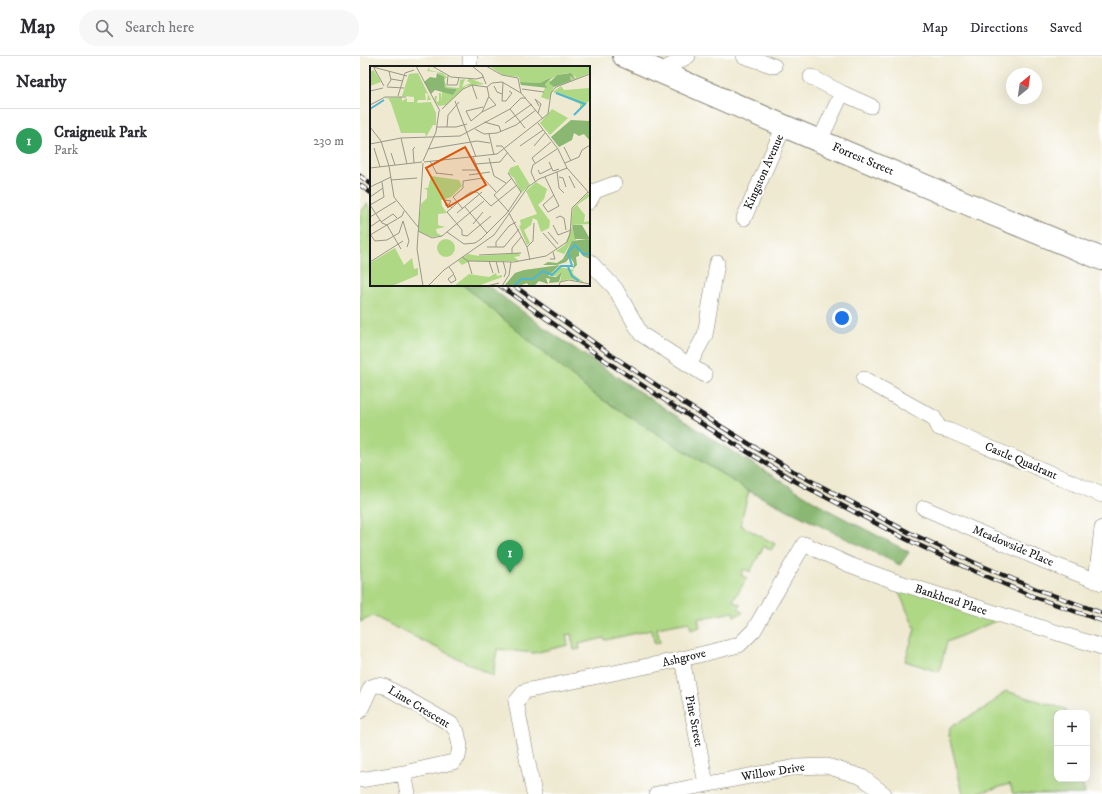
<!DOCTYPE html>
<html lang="en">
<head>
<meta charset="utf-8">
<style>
  body { margin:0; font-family:"IM FELL DW Pica",serif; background:#f7f7f7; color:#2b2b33 }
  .controls { position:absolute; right:12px; bottom:12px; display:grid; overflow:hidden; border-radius:8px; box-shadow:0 4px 16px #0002 }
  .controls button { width:36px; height:36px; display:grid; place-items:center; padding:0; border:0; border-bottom:1px solid #e1e1e2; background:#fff; color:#2b2b33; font:20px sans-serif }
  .compass { position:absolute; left:646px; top:12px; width:36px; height:36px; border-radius:50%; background:#fff; box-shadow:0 4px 16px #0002; rotate:29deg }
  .you { position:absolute; left:482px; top:262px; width:14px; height:14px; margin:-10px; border:3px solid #fff; border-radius:50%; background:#1a73e8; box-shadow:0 0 0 6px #1a73e833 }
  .badge { display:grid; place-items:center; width:26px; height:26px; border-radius:50%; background:#d93025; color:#fff; font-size:13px; font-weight:700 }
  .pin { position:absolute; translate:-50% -33px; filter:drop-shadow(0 1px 2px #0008) }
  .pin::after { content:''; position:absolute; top:21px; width:14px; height:12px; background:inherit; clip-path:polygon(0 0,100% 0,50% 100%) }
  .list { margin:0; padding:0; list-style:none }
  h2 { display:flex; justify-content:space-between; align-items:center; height:52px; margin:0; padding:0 16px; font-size:17px }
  h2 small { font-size:13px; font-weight:400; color:#7c7c81 }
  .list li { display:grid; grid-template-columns:26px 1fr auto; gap:12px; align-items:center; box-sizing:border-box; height:64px; padding:0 16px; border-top:1px solid #e1e1e2 }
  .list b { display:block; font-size:15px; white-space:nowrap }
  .list p { margin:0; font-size:13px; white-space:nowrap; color:#7c7c81 }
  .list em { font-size:13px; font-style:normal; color:#7c7c81 }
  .icon { flex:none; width:22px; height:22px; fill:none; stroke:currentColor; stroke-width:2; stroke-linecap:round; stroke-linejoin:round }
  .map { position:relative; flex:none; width:742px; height:738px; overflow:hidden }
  header { display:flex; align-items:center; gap:24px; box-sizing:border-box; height:56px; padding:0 20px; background:#fff; border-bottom:1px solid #e1e1e2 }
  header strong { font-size:19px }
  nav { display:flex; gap:22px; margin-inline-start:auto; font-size:14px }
  .search { width:280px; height:36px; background:#f7f7f7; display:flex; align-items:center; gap:10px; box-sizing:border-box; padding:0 14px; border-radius:22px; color:#7c7c81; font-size:15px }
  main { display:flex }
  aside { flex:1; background:#fff }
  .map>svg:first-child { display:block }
  .green { fill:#aed884; stroke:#657a50 }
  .forest { fill:#8ab872; stroke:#536a47 }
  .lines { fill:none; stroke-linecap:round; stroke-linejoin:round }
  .minor-casing { stroke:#858276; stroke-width:16 }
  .primary-casing { stroke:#858276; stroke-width:24 }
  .minor { stroke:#fff; stroke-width:15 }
  .primary { stroke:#fff; stroke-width:22 }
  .rail-casing { stroke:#1c1c1c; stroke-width:4.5 }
  .rail { stroke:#fff; stroke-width:3; stroke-dasharray:9; stroke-linecap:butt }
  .labels { text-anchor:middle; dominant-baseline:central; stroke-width:4; stroke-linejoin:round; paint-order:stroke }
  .street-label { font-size:12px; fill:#1c1c1c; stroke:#fff }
  .inset-river { fill:none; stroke:#51b6cf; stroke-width:2 }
  .inset-road { fill:none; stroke:#9a9788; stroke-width:1 }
  .view { fill:#de560d; fill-opacity:0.15; stroke:#de560d; stroke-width:2 }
  .inset-edge { fill:none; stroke:#1c1c1c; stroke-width:2 }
</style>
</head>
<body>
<header>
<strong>Map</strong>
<div class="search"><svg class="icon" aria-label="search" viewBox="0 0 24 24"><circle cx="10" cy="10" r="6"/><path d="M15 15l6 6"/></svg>Search here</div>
<nav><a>Map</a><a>Directions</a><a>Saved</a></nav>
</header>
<main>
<aside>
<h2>Nearby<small></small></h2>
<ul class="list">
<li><span class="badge" style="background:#2e9e5b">1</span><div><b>Craigneuk Park</b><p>Park</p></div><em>230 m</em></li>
</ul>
</aside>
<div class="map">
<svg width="742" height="738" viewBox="0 0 742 738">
  <rect width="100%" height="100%" fill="#fff"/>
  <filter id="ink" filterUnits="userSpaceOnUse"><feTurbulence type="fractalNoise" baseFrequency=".025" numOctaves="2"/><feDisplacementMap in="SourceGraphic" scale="8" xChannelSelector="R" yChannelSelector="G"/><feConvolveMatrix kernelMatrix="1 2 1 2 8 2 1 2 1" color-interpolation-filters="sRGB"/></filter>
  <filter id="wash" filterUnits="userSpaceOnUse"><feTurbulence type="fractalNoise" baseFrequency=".012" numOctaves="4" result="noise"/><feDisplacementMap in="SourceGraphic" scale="16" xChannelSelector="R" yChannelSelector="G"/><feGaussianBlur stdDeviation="0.9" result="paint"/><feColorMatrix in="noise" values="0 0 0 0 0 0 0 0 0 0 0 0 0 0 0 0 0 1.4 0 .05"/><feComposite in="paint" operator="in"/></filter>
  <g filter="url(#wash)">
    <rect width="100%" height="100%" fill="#eee9d0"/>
    <!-- green -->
    <path class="green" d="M7 148 11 152V229H103L232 337 389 435 380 469 415 488 411 494 404 490 390 516 384 513 381 519 387 522 373 545 381 549 379 552 383 557 374 560 373 556 338 563 340 571 331 574 329 566 297 572 300 587 295 588 291 574 245 584 244 582 219 588 220 593 214 594 211 578 206 579 208 589 174 597 137 593 133 620 13 560 0 566V157Z
      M534 525 645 561 587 586 579 616 545 605 555 573Z
      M646 635 705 653 706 657H697V723H721L725 738H653L650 728 615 738H603L589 680 590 671 627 651Z"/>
    <!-- forest -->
    <path class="forest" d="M103 229H127L186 273 281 337 349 381 472 456 549 496 540 509 389 435 232 337Z"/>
  </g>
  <g filter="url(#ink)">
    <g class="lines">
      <!-- minor casing -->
      <g class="minor-casing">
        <path id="minor" d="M110 0V11
          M384 0 414 10
          M299 16 328 0
          M451 21 482 37 511 50
          M460 84 482 37
          M229 146 235 135 254 128
          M384 162 424 70
          M229 205 255 232 281 278 345 319
          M329 309 345 279 357 207
          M504 323 574 362 579 372 590 375 742 439
          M564 452 682 504 742 527
          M736 525 742 472
          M322 603 346 728
          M0 655 11 631 17 629 24 630 91 668 97 676 100 690 98 701 93 706 44 717 0 724
          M44 717 48 738
          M174 738 156 646 165 635 322 603 379 589 394 574 444 488 490 509 534 525 742 591
          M297 738 436 711 467 710 502 721 524 738"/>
      </g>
      <!-- primary casing -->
      <g class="primary-casing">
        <path id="primary" d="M264 0 424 70 627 156 742 203"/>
      </g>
      <!-- minor -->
      <use href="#minor" class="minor"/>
      <!-- primary -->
      <use href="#primary" class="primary"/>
      <!-- rail casing -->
      <g class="rail-casing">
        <path id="rail" d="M0 120 11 128
          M0 129 11 137
          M139 229 246 305 318 353 433 424 546 483 609 513 672 540 742 565
          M153 229 250 298 322 346 436 417 550 477 613 506 676 533 742 557"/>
      </g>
      <!-- rail -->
      <use href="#rail" class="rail"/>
    </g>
  </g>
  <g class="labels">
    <!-- street labels -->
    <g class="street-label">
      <text transform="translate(503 103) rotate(23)">Forrest Street</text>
      <text transform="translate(404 116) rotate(-66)">Kingston Avenue</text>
      <text transform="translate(661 405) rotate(23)">Castle Quadrant</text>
      <text transform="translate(653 490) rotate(23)">Meadowside Place</text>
      <text transform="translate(591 544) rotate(18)">Bankhead Place</text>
      <text transform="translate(324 602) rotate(-13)">Ashgrove</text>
      <text transform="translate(59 651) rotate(31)">Lime Crescent</text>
      <text transform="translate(334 665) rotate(79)">Pine Street</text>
      <text transform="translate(413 716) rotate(-9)">Willow Drive</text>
    </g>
  </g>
  <!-- overview -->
  <g transform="translate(10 10)">
    <rect width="220" height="220" fill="#eee9d0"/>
    <path d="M60 0 59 4 72 7 77 11 74 14 77 21 89 22 90 14 95 13 92 21 101 17 97 15 99 12 114 18 96 20 76 39 69 40 64 35 65 30H67L66 36 69 35V27H71L72 35V25L83 29 87 23 75 22 73 11 67 6 57 5ZM119 0H220V7L201 15 200 10 205 13 206 11 198 7 187 9 180 14 184 21 179 34 171 31 175 22H178L175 20 180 11 170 17 150 16 149 11 133 9ZM4 4 11 16 0 20V6ZM48 7 61 34H58L57 36 58 28 55 27 56 34H48L47 37 61 36 66 47V59H63L56 71 55 67H31L21 37 18 32 16 33V32L32 31V35L37 32V36H44V31L32 30 39 8ZM191 20 194 24 220 22V34L210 43V38L183 26ZM182 43 198 52 180 69 170 57ZM148 99 160 119 151 127 144 112 138 107 140 102ZM61 110 89 114 92 120 81 131 71 134 72 140 77 147 68 148V159L75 161 66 163 67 167 72 170 61 171 48 165 51 138 57 132V124L54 122H58ZM166 116 177 123 174 133 168 139 180 155 179 162 171 166 167 154 163 152 161 159 154 164 160 177 157 179 149 160 151 159 150 154 167 148 156 125ZM218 127 220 130 207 139 215 149 214 156 220 155V158L201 159 203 142ZM202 160 206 174 202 175 194 188 186 185 195 179ZM67 182a9 9 0 1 1 18 0a9 9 0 1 1-18 0ZM25 182 34 199 42 192 44 203 48 202V209L22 220H0V197ZM149 187 150 190 144 191 149 195H100L92 199 88 195 98 188 109 190ZM190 201 204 204 202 206 204 209 215 217 199 213 190 216 192 205 186 210 178 209ZM126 207 127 210 132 209V211L108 220H84L99 208 119 211Z" fill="#aed884"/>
    <path d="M67 7 74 11 75 22 87 23 83 29 65 24 61 28 54 16 60 11 66 12ZM201 7 206 14 200 10 201 15 184 21 179 17 187 9ZM181 11 175 19 178 22 151 19 150 16 170 17ZM201 54 220 55V75L214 68 209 70 204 67 202 74 189 81 181 71ZM202 159H212L220 173H205ZM217 173 220 174V193L213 190 209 184V190L206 191 207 199 203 203 204 197 200 191 196 196 187 199H173L178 196 187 197 193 193 202 175ZM190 199 178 210 186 211 192 205 189 216 179 217 180 213 176 212 178 218 169 215 164 220H159L157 217 149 220H134L145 207 154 204Z" fill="#8ab872"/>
    <path class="inset-river" d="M186 27 215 38 204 49M0 43 14 34M198 201 202 210 209 215M144 220 151 213H163L173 205 182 209 191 200H202L198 186 205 179 213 188H220"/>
    <path class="inset-road" d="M46 0 70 45M62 0 81 11 106 13 114 11M102 0 112 8 116 18M116 0 132 9 148 12 151 27 173 53M3 1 37 10M4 2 14 20M78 10 77 19H87L89 12M21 13 33 15M133 16 132 35H136L142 27 139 25M102 19 107 33M17 20 21 14 19 5M124 20 127 26 132 28M17 21 34 22M117 21 119 30 112 46 126 39 119 31M152 23 174 26M0 25 13 22M28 30 35 7 44 4M85 35 106 91M0 39 15 31H36M72 43 93 23 102 19 117 21 122 17 132 16 151 27M140 43 155 62M112 46 101 55 96 45 113 41M168 47 171 38 165 33 169 40M114 56 129 60 131 66M135 57 162 38M0 61 11 75 19 100M67 61H86L97 58M77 61 78 49 89 36M105 63 114 68 127 67 146 59 166 44M119 68 124 89M31 72 37 98M0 78 31 72 90 70 140 43 151 32H156M126 80H132L145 96M150 80 173 64M164 80 175 67M194 81 201 95M4 82 10 101M58 83 107 75 120 77M21 87 25 99M103 91 110 108M119 92 124 110 136 117M53 95 66 66 69 45M60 95 67 108M54 96 127 88 178 48 181 27 186 21 220 8M179 96 183 105 189 103M44 97 43 83 45 81M165 97 162 92 181 76M195 97 209 91 212 84 220 79M106 98 130 96 138 86M19 100 24 131 48 161M0 102 52 96M197 102 220 128M92 104H108M168 104 170 108 182 102M187 106 189 122 194 127M66 107 83 109M99 109 120 106M199 110 205 122M175 111 189 140 178 146 173 139 184 129M189 111 193 112 196 121M21 114 47 112M165 115 161 106 163 99 187 83M12 116 14 131 0 139 12 157 17 159M0 121 21 111M0 131 13 122M79 138 76 140 75 134 81 135 79 138 82 142M95 141 117 167M93 143 83 131 93 122V115L113 112 126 126M139 146 124 129 142 112M87 147 112 126M139 147 157 181 160 194M0 151 26 135M186 152 190 150 194 152 196 164M33 155 39 175 37 181M11 156 23 148 27 152M103 158 113 146M17 159 31 183M183 159 188 169 201 164M0 161 10 154M92 164 77 146 95 130 101 126H107L121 140 147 119M92 164V169L97 170 121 150M48 165 62 172 72 170 114 135M77 166 94 178 105 177 111 173 137 147 151 126 138 107M178 166 188 178M173 167 187 183M0 168 5 175 17 174 29 167 33 155M0 169 32 150 34 145M117 181H134L149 163M126 181V176L139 160 146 156M157 181 163 175 164 157M142 188V182L152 170M109 189 151 187M92 191 98 195 144 196 176 190 197 176 200 168 202 142 218 126M180 193H185L183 186M98 195 102 208M119 195 123 207M126 195 129 207M133 195 136 206 134 211M0 196 33 175M79 201 84 208 78 213 81 217 86 214 84 209M53 220 47 183 53 97M58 220 74 204 124 169 158 121 169 113 197 102 188 83 168 57M117 220 129 217M132 220 139 209 141 196M189 220 190 216 199 214 220 218"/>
    <path class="view" d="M95 81 116 119 78 141 56 102Z"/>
    <rect width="220" height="220" class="inset-edge"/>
  </g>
</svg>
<div class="controls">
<button>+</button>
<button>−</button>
</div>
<svg class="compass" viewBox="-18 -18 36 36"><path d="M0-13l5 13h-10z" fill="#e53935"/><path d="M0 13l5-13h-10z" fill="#7c7c81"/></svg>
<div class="you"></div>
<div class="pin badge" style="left:150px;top:517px;background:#2e9e5b">1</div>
</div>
</main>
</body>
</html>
